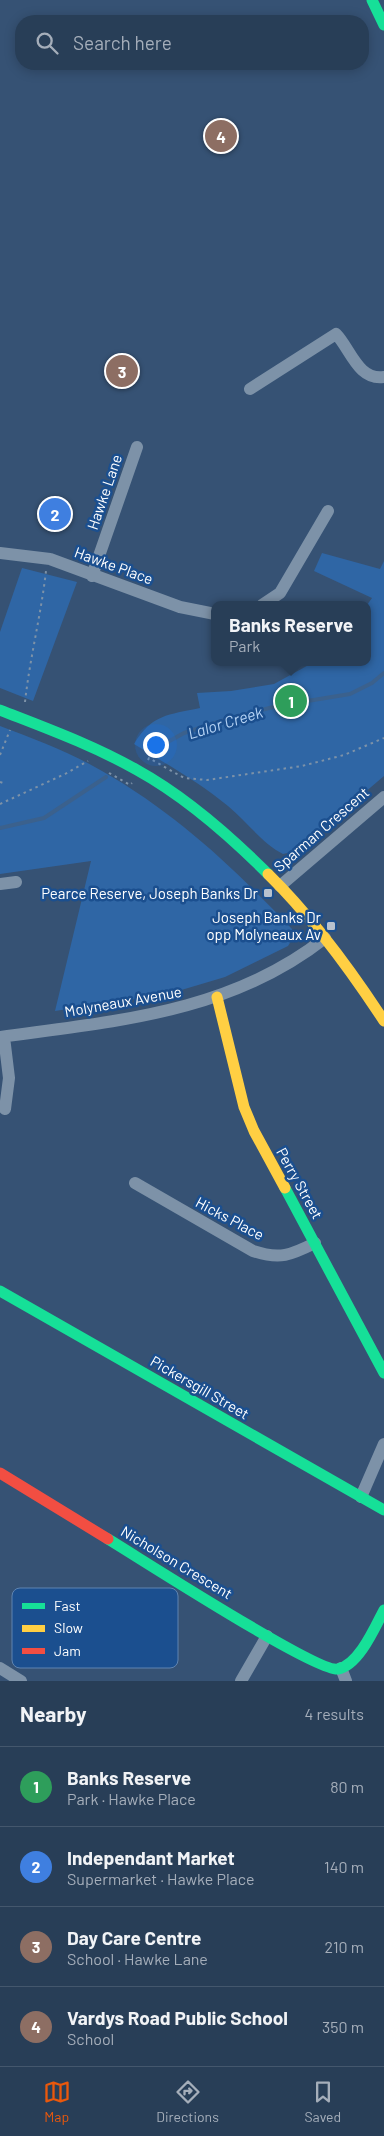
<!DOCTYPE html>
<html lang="en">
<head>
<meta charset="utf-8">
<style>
  body { margin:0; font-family:Barlow,sans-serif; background:#344961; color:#f1f3f6 }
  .you { position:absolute; left:155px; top:744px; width:18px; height:18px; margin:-12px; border:4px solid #fff; border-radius:50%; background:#1a73e8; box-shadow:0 0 0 8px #1a73e833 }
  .badge { display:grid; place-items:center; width:32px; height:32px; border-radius:50%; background:#ea580c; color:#fff; font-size:16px; font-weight:700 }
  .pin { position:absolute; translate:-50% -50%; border:2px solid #fff; box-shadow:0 1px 5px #0006 }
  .popup { position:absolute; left:211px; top:601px; width:160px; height:65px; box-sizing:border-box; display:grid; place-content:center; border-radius:10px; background:#283e57; filter:drop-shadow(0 1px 4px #0005); font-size:16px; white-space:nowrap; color:#a5aeba }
  .popup b { font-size:19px; color:#f1f3f6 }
  .popup::after { content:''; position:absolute; left:50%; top:100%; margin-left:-10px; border:10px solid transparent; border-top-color:#283e57 }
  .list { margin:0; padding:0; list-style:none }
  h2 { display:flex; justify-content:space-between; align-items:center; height:65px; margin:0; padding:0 20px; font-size:21px }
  h2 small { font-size:16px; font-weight:400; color:#a5aeba }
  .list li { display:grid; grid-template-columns:32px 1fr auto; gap:15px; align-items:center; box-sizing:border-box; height:80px; padding:0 20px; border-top:1px solid #44576d }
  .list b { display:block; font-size:19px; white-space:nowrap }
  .list p { margin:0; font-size:16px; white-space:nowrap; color:#a5aeba }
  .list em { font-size:16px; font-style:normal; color:#a5aeba }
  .icon { flex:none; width:28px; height:28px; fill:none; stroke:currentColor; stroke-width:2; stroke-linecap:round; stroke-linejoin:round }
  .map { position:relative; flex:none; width:384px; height:1681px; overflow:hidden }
  .search { position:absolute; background:#283e57; box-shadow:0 2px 12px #0003; left:15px; right:15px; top:15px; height:55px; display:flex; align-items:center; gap:12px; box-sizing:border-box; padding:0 18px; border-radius:20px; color:#a5aeba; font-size:19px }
  .sheet { height:385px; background:#283e57 }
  nav { display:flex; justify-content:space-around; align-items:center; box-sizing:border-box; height:70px; border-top:1px solid #44576d; background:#283e57; font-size:14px; color:#a5aeba }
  nav a { display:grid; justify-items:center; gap:2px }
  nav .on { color:#ea580c }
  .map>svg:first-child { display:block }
  .green { fill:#2f66a5 }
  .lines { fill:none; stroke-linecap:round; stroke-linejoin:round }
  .stream { stroke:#3b618d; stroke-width:4 }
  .path { stroke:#7d92a8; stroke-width:2; stroke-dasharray:2.5 4; stroke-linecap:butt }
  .street { stroke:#7d92a8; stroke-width:12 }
  .fast { stroke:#16e098; stroke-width:11 }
  .slow { stroke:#ffcf43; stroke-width:11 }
  .jam { stroke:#f24e42; stroke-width:11 }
  .poi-dot { fill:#b9c2ce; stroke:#1b4f8f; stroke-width:2 }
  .labels { text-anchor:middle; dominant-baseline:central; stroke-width:5; stroke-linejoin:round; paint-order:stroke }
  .street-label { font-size:15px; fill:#fff; stroke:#1b4f8f }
  .poi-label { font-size:15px; fill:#fff; stroke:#1b4f8f; text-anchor:end }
  .water-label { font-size:16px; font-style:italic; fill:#b5d3f5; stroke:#1b4f8f }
  .key { fill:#1b4f8f; stroke:#5f84b1; stroke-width:1 }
  .key-label { font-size:14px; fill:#fff }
</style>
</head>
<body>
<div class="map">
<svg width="384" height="1681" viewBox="0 0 384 1681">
  <rect width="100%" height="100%" fill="#365274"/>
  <!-- green -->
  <path class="green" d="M322 553 380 569 384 561V776L296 851 283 854C262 843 247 822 228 806 199 782 166 764 134 744 152 714 168 715 200 708L197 693 231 691 274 684 314 662H367V605L372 598 314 571Z
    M22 568 77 582 33 701 0 688V632Z
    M0 726C34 739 70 752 102 771 177 814 233 867 292 929L293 938 288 946 225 977 168 994 55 1011 91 861 0 874Z"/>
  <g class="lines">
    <!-- stream -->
    <path class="stream" d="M153 750 184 733 231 718 277 706 350 694 372 683 384 673
      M0 828 44 818 106 777"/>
    <!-- path -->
    <path class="path" d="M25 702C30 657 41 615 46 571
      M0 755 10 730
      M148 760 149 758 184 778 207 780 302 766 344 755 384 738
      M109 773 130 785 132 783
      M0 782 6 784
      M0 804 65 774 88 761"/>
    <!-- street -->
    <path class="street" d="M250 389 336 334C350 348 358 381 384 377
      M0 553 50 559 180 607 215 614
      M92 576 137 447
      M262 605 280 593 328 511
      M0 884 16 882
      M280 886 384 797
      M0 1037C115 1021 230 1013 325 938
      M4 1037 9 1078 5 1109
      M135 1183 253 1251C280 1260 291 1255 315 1243
      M361 1497 384 1444
      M0 1668 21 1681
      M341 1668 346 1681
      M241 1681 267 1636"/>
    <!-- fast -->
    <path class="fast" d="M372 0 384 25
      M0 710C46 728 93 745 137 770 186 797 229 835 268 874
      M285 1188 384 1373
      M0 1291 384 1510
      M108 1539C138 1557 317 1673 338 1669 359 1665 375 1627 384 1610"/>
    <!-- slow -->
    <path class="slow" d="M268 874C313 918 350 969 384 1021
      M217 997 244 1107 254 1131 285 1188"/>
    <!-- jam -->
    <path class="jam" d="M0 1473 108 1539"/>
  </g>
  <!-- markers -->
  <g class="poi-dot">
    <rect x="263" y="888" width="10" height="10" rx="2.5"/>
    <rect x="326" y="921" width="10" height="10" rx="2.5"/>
  </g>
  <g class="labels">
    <!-- street labels -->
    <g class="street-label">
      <text transform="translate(104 492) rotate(-71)">Hawke Lane</text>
      <text transform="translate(114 565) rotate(20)">Hawke Place</text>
      <text transform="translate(321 829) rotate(-41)">Sparman Crescent</text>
      <text transform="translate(123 1001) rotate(-10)">Molyneaux Avenue</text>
      <text transform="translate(300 1183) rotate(61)">Perry Street</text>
      <text transform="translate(230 1218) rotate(28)">Hicks Place</text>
      <text transform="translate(200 1387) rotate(30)">Pickersgill Street</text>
      <text transform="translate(177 1562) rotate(31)">Nicholson Crescent</text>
    </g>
    <!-- poi labels -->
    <g class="poi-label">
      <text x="258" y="893">Pearce Reserve, Joseph Banks Dr</text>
      <text x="321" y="917">Joseph Banks Dr<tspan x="321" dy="17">opp Molyneaux Av</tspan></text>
    </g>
    <!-- water labels -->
    <g class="water-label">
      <text transform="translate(225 722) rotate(-17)">Lalor Creek</text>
    </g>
  </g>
  <!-- legend -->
  <rect x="12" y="1588" width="166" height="80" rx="8" class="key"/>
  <rect x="22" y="1603" width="23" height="6" fill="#16e098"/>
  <rect x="22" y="1625" width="23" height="7" fill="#ffcf43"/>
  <rect x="22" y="1648" width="23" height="6" fill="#f24e42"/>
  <g class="key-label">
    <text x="54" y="1611">Fast</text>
    <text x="54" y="1633">Slow</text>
    <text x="54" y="1656">Jam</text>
  </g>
</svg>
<div class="you"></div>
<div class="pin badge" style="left:291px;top:701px;background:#2e9e5b">1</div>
<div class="popup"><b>Banks Reserve</b>Park</div>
<div class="pin badge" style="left:55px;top:514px;background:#3f7fe0">2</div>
<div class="pin badge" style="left:122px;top:371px;background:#8d6e63">3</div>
<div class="pin badge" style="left:221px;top:136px;background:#8d6e63">4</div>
<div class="search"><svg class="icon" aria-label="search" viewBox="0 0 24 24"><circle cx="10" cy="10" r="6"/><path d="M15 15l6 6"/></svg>Search here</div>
</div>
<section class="sheet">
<h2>Nearby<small>4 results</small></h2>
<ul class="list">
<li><span class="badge" style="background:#2e9e5b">1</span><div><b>Banks Reserve</b><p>Park · Hawke Place</p></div><em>80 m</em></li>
<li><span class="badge" style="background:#3f7fe0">2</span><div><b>Independant Market</b><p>Supermarket · Hawke Place</p></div><em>140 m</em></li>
<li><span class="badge" style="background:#8d6e63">3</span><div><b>Day Care Centre</b><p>School · Hawke Lane</p></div><em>210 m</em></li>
<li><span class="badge" style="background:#8d6e63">4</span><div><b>Vardys Road Public School</b><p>School</p></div><em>350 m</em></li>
</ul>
</section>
<nav>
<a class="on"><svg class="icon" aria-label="map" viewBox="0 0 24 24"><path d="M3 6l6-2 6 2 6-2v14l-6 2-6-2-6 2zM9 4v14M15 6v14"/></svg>Map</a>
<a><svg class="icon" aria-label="directions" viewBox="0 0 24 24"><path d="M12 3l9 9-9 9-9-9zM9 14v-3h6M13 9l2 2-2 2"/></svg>Directions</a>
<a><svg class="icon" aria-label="saved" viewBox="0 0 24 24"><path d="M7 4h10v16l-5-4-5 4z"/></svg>Saved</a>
</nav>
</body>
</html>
